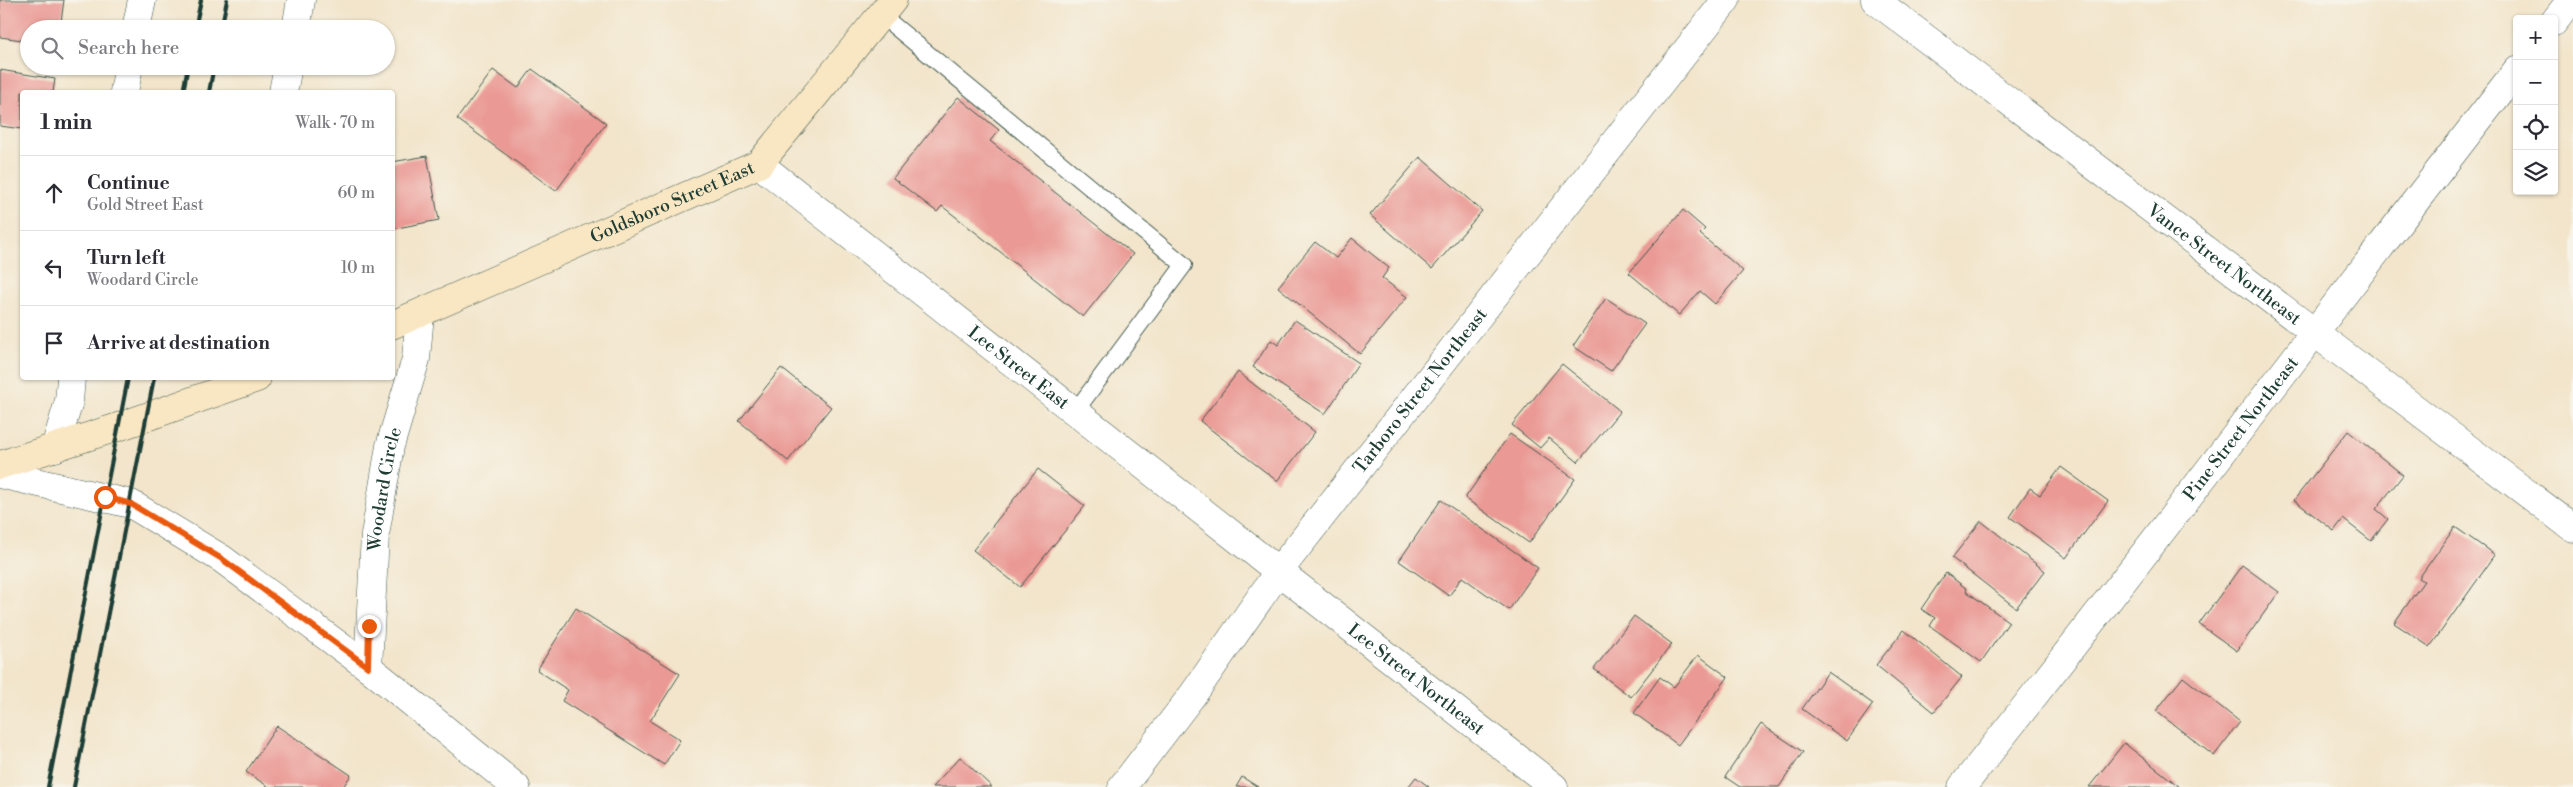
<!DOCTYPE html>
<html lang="en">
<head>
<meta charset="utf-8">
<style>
  body { margin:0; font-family:"Libre Bodoni",serif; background:#f2f2f3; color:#2b2b33 }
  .controls { position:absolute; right:15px; top:15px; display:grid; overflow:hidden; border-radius:5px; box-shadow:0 1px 4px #0004 }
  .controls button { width:45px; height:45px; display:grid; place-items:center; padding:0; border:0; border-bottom:1px solid #e1e1e2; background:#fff; color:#2b2b33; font:25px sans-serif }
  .stop { position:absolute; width:15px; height:15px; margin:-11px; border:4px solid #ea580c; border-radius:50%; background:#fff }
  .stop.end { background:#ea580c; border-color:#fff; box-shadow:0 1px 5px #0008 }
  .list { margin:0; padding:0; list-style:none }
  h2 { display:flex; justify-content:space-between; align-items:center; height:65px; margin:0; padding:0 20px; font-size:21px }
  h2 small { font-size:16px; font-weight:400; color:#7c7c81 }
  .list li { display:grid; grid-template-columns:32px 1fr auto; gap:15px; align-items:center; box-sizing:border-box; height:75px; padding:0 20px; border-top:1px solid #e1e1e2 }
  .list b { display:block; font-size:19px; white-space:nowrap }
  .list p { margin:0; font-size:16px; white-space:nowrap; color:#7c7c81 }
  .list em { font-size:16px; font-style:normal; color:#7c7c81 }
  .icon { flex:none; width:28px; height:28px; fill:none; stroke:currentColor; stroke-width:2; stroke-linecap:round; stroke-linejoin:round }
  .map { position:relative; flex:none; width:2573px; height:787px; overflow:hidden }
  .search { position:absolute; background:#fff; box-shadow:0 1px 4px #0004; left:20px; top:20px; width:375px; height:55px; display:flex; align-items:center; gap:12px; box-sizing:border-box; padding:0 18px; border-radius:28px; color:#7c7c81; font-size:19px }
  .panel { position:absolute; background:#fff; box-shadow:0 1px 4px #0004; left:20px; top:90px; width:375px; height:290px; border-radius:5px }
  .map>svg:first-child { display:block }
  .building { fill:#ea9994 }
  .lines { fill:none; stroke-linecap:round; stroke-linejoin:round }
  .service-casing { stroke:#3f564b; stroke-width:18 }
  .minor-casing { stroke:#3f564b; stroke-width:29 }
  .tertiary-casing { stroke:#3f564b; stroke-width:29 }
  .secondary-casing { stroke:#3f564b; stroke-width:29 }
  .service { stroke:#fff; stroke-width:16 }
  .minor { stroke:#fff; stroke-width:28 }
  .tertiary { stroke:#fff; stroke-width:28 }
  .secondary { stroke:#f9e7c3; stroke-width:28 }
  .rail { stroke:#1f3d34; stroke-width:4 }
  .route { stroke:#ea580c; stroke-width:6 }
  .labels { text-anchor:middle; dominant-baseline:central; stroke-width:4.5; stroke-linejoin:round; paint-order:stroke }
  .street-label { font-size:18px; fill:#1f3d34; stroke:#f7f3e8 }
</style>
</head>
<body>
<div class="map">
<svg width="2573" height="787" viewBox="0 0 2573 787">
  <rect width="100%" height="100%" fill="#f7f3e8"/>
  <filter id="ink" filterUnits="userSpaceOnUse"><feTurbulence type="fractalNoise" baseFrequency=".02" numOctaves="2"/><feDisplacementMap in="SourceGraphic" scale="10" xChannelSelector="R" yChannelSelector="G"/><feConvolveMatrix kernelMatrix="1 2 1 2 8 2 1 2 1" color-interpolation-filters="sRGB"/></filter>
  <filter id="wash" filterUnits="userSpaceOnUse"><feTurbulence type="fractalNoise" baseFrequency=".0096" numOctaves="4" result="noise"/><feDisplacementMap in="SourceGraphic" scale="20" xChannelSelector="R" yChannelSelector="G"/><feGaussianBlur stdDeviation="1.12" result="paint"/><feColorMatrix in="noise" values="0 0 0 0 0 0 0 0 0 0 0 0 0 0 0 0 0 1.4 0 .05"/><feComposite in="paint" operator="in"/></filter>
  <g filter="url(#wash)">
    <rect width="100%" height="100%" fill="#f2e5cb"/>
    <g id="blocks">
      <!-- building -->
      <path class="building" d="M0 0H64L60 29H29V41L0 37Z
        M532 69 606 123 556 191 457 119 493 70 518 88Z
        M0 70 55 79 53 92H22V129L0 126Z
        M958 97 999 130 990 141 1133 254 1083 317 942 206 937 212 893 178Z
        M427 156 439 220 392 229V162Z
        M1420 157 1482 211 1432 269 1370 215Z
        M1683 210 1705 229 1700 234 1743 271 1715 304 1700 291 1679 315 1629 273Z
        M1352 238 1389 268 1382 278 1407 297 1360 354 1278 287 1315 242 1336 258Z
        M1606 298 1645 324 1611 371 1573 346Z
        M1295 320 1359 363 1325 414 1253 367 1271 340 1278 345Z
        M1562 364 1620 411 1578 462 1549 438 1540 448 1512 425Z
        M781 368 831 407 788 461 739 421Z
        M1238 372 1315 432 1277 481 1200 421Z
        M2348 431 2403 475 2376 509 2388 519 2371 541 2343 519 2334 531 2294 500Z
        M1510 434 1575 479 1529 543 1465 498Z
        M2061 467 2108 501 2066 558 2010 517 2030 488 2040 495Z
        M1038 469 1085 506 1020 587 973 550Z
        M1441 500 1538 568 1509 610 1462 577 1449 596 1399 561Z
        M1981 521 2045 571 2016 608 1952 558Z
        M2455 527 2495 555 2430 647 2394 623 2424 581 2419 578Z
        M2242 565 2279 592 2237 651 2199 624Z
        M1946 573 1967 589 1966 591 2009 622 1981 662 1930 626 1935 618 1921 609Z
        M576 608 680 674 650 721 680 740 664 765 562 701 568 690 537 670Z
        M1634 616 1672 644 1631 697 1594 669Z
        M1904 630 1962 677 1934 712 1876 665Z
        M1698 655 1728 677 1678 745 1634 713 1660 677 1674 687Z
        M1828 672 1873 704 1847 741 1802 709Z
        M2183 677 2240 722 2214 756 2156 711Z
        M1761 724 1803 752 1779 787H1740L1725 777Z
        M277 726 351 775 343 787H269L246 772Z
        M2124 743 2180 787H2089Z
        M960 757 992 787H932Z
        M1242 777 1258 787H1236Z
        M1416 777 1429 787H1408Z"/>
    </g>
  </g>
  <g filter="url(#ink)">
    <use href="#blocks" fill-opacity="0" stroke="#3f564b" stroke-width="1"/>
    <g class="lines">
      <!-- service casing -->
      <g class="service-casing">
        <path id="service" d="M881 15 1184 265 1074 413"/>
      </g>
      <!-- minor casing -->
      <g class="minor-casing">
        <g id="minor">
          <path id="s1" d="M1875 0 2573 528"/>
          <path d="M136 29 142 0"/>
          <path d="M296 29 301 0"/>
          <path d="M124 92 129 66"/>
          <path d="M283 92 288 66"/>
          <path id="s2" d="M759 164 1554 787"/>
          <path d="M55 448 69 401 71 378"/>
          <path d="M0 474 131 504 222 559 368 667 516 787"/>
          <path id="s3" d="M368 667 375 535 390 446 416 359 420 314"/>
          <path id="s4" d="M1122 787 1194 693 1278 572 1726 0"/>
        </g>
      </g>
      <!-- tertiary casing -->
      <g class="tertiary-casing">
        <g id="tertiary">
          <path d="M2554 22 2571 0"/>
          <path id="s5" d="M1962 787C2150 550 2331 309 2517 70"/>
        </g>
      </g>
      <!-- secondary casing -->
      <g class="secondary-casing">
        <g id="secondary">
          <path id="s6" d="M392 325 759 164 893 0"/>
          <path d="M0 465 118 427 257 378"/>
        </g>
      </g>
      <!-- service -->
      <use href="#service" class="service"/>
      <!-- minor -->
      <use href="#minor" class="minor"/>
      <!-- tertiary -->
      <use href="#tertiary" class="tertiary"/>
      <!-- secondary -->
      <use href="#secondary" class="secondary"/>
      <!-- rail -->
      <path class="rail" d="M195 29 201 0
        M221 29 227 0
        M183 92 188 66
        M209 92 214 66
        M48 787 128 378
        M74 787 154 378"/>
    </g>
  </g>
  <g class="lines" filter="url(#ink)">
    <!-- route -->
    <path class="route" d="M105 497 131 504 222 559 368 667 369 626"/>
  </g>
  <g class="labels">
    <!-- street labels -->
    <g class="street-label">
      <text stroke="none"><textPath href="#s6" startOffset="306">Goldsboro Street East</textPath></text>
      <text stroke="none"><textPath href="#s1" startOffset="438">Vance Street Northeast</textPath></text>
      <text stroke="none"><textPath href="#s2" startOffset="330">Lee Street East</textPath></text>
      <text stroke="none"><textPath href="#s4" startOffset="496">Tarboro Street Northeast</textPath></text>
      <text stroke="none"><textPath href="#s5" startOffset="454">Pine Street Northeast</textPath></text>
      <text stroke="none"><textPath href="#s3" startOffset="179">Woodard Circle</textPath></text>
      <text stroke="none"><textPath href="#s2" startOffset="835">Lee Street Northeast</textPath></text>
    </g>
  </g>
</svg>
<div class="controls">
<button>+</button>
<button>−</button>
<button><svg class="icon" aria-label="locate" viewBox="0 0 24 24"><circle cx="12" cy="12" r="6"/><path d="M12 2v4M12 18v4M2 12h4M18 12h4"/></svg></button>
<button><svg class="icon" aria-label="layers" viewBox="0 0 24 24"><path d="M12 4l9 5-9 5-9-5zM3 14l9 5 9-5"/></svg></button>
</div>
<div class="stop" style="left:105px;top:497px"></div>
<div class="stop end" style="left:369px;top:626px"></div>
<div class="search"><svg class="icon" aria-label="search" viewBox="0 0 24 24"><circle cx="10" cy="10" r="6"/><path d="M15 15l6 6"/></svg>Search here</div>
<section class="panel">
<h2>1 min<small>Walk · 70 m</small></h2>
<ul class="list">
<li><svg class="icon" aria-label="ahead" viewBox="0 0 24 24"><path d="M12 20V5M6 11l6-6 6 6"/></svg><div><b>Continue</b><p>Gold Street East</p></div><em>60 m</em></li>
<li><svg class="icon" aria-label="left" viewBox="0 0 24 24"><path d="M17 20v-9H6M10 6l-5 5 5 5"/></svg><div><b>Turn left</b><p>Woodard Circle</p></div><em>10 m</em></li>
<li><svg class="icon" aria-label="arrive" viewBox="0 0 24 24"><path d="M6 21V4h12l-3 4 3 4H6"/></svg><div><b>Arrive at destination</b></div></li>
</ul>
</section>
</div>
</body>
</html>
